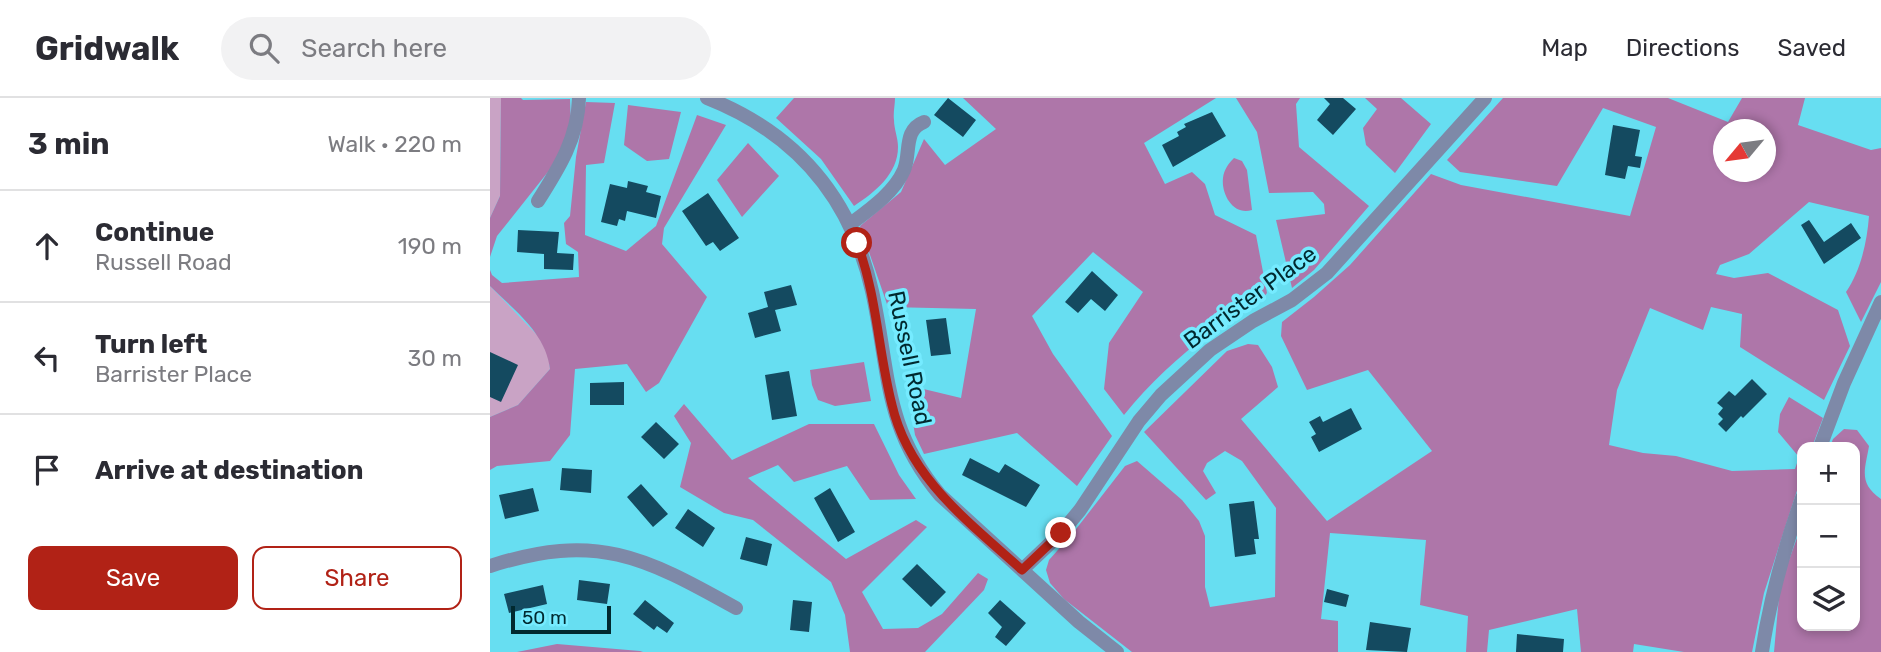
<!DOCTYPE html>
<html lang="en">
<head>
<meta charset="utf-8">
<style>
  body { margin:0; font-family:Rubik,sans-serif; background:#f2f2f3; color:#2b2b33 }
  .controls { position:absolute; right:21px; bottom:21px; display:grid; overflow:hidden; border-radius:14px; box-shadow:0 4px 10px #0003 }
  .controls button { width:63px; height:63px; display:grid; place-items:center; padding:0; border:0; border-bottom:2px solid #e1e1e2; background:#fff; color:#2b2b33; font:35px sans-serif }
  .compass { position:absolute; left:1223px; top:21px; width:63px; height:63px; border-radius:50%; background:#fff; box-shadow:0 4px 10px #0003; rotate:241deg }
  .scale { position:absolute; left:21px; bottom:18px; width:100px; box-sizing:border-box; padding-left:7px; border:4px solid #01292f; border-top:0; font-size:19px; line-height:24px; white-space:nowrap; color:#01292f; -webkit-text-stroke:5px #75ebff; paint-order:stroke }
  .stop { position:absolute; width:21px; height:21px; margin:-16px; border:5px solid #b12216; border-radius:50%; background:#fff }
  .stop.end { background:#b12216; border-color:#fff; box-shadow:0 2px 7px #0008 }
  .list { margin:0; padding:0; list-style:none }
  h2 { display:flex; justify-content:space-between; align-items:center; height:91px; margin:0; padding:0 28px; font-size:30px }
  h2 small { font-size:23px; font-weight:400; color:#7c7c81 }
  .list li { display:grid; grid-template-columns:46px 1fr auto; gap:21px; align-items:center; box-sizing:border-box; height:112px; padding:0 28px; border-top:2px solid #e1e1e2 }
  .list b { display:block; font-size:26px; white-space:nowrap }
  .list p { margin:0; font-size:23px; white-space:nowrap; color:#7c7c81 }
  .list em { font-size:23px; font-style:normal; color:#7c7c81 }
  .actions { display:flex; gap:14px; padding:21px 28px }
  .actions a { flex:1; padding:16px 0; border:2px solid #b12216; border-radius:14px; text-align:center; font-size:24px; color:#b12216 }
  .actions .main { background:#b12216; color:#fff }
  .icon { flex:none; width:38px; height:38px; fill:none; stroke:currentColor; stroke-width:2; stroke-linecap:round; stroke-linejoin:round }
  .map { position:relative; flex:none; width:1391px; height:554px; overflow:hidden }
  header { display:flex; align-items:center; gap:42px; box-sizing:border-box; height:98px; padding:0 35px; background:#fff; border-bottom:2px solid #e1e1e2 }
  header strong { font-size:33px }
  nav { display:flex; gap:38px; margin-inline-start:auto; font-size:24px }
  .search { width:490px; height:63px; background:#f2f2f3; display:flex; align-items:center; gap:18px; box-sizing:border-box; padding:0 24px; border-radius:38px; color:#7c7c81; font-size:26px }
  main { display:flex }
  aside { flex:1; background:#fff }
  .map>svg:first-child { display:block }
  .green { fill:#c9a3c5 }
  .forest { fill:#ae76a9; fill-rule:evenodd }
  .building { fill:#144a60 }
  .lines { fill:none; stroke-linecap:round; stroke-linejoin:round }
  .minor { stroke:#7e89a8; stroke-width:14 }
  .route { stroke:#b12216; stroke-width:9 }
  .labels { text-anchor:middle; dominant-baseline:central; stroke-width:7; stroke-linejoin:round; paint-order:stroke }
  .street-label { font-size:23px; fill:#01292f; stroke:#75ebff }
</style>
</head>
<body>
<header>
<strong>Gridwalk</strong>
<div class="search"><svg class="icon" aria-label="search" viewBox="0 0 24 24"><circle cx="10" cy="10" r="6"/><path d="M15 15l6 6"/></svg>Search here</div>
<nav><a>Map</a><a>Directions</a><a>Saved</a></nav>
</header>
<main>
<aside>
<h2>3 min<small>Walk · 220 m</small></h2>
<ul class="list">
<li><svg class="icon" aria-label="ahead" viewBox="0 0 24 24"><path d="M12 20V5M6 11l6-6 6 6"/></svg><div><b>Continue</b><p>Russell Road</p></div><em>190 m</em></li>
<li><svg class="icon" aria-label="left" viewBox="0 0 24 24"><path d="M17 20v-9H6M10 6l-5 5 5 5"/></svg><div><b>Turn left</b><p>Barrister Place</p></div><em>30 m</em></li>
<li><svg class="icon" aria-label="arrive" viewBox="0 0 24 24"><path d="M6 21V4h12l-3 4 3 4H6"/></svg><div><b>Arrive at destination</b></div></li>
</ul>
<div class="actions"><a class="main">Save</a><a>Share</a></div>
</aside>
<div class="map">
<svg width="1391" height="554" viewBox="0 0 1391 554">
  <rect width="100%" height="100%" fill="#67def1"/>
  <!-- green -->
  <path class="green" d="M0 0H11L10 98 0 120Z
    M0 188 48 238 58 255 60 271 28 307 0 319Z"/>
  <!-- forest -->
  <path class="forest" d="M11 0H31L33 2 80 1 81 27 73 55 7 138 0 159V120L10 98Z
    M304 0H405C405 7 403 15 404 22 404 31 408 40 408 49 408 76 385 94 364 108L331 61 286 20Z
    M473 0H726L654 45 675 86 702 74 715 86 725 117 766 137 777 195C763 214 739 221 720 235 689 258 659 286 634 317L614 291 619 245 653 194 603 154 542 218 563 256 622 338 587 388 527 335 434 356 425 337 417 287 471 300 486 211 398 209 370 128 411 94 434 41 455 67 506 31Z
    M746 0H810L806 6 809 49 879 108 824 172 802 190 786 122 835 116 834 106 823 94 779 95 767 34Z
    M875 0H911L941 26 905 75 876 47 873 30 887 11Z
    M1013 0H1178L1238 24 1252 0H1315L1308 27 1381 52 1391 50V184L1371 224 1356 194C1371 172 1377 144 1379 118L1319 104 1259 156 1230 167 1226 176 1244 180 1278 175 1348 212 1360 248 1334 302 1250 249 1252 216 1221 209 1213 232 1160 210 1127 292 1119 347 1153 355 1186 358 1242 373 1305 371 1309 359 1288 334 1290 316 1299 299 1333 320 1322 349H1312V377L1274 495 1262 554H1194L1144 546 1143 554H1091L1087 511 999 532 997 554H976L978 518 930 507 936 442 840 435 831 521 848 523V554H642L574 501 560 485 556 472 559 462 583 435 635 368 647 363 692 402 709 423 715 438V489L720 509 785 499 786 410 752 363 735 353 717 365 713 373 726 395 716 402 654 334 737 253 758 246 768 247 782 269 788 289 751 321 837 423 942 353 878 272 817 292 791 238 792 224 824 199 860 167 941 76 971 87 1140 118 1166 29 1113 10 1067 88 970 74 957 62ZM1234 32H1276V74H1234Z
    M96 4 125 5 114 65 96 67 95 137 136 153 166 128 207 17 236 27 174 130 172 146 217 199 169 285 156 294 137 266 85 271 80 337 60 363 7 368 0 372V319L28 307 60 271C56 235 24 212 0 188V172L2 177 12 185 89 179 88 154 76 146 74 125 80 118 86 59Z
    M138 7 191 14 179 61 157 63 134 47Z
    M258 45 289 78 252 119 227 82Z
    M744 60 752 63 757 72 762 112C744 118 731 97 733 80 734 72 738 66 744 60Z
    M374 264 381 303 345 308 328 302 322 287 320 272Z
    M194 306 242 362 319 326H384L409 377 426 401 380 402 357 368 304 384 288 367 258 380 356 461 426 422 437 429 372 494 393 531 428 530 452 516 488 475 498 481 494 492 435 554H360L355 517 341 484 263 422 234 415 190 389 201 345 184 318Z
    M1354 331 1367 332 1379 348C1375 372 1368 385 1391 401V554H1284L1290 487 1312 426V528H1365V349H1340L1343 341Z
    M67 546 150 553 153 554H27Z"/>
  <!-- building -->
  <path class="building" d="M458 0 486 22 473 39 444 17Z
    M834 0H853L866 11 843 37 827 22 840 6Z
    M722 14 736 38 683 69 672 47 689 38 687 34 696 29 694 26Z
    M1123 27 1150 32 1145 58 1152 59 1150 70 1138 68 1135 81 1115 77Z
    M138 83 158 88 156 94 171 98 166 120 137 113 135 123 129 121 127 128 111 124 120 86 137 90Z
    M218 95 249 140 230 153 223 144 216 148 192 113Z
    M1319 122 1334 144 1361 125 1371 140 1334 166 1311 127Z
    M28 132 69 134 67 155 84 156 83 172 54 171V156L27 154Z
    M602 173 628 197 615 213 601 201 588 215 575 204Z
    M301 187 307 207 285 212 291 233 265 240 258 215 278 209 274 194Z
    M456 220 461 256 441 258 436 222Z
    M0 254 28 267 11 304 0 299Z
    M299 273 307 318 282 322 275 277Z
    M1262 281 1277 296 1253 320 1251 318 1236 334 1228 326 1233 321 1228 316 1233 310 1227 305 1239 293 1245 298Z
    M134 284V307H100V285Z
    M861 310 872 331 829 354 821 339 826 336 819 324 830 318 833 324Z
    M166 324 189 346 174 361 151 339Z
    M480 360 509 375 515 366 550 387 536 409 472 377Z
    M72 370 102 372 101 395 70 392Z
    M151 386 178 416 163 429 137 399Z
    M43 390 49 413 15 421 9 397Z
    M340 390 365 434 348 444 324 400Z
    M764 403 769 441H764L766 456 745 459 739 406Z
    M198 411 225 430 213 449 185 430Z
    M256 439 282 446 277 468 250 461Z
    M427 466 456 494 441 509 412 481Z
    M89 482 120 486 117 506 87 502Z
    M53 487 57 506 19 515 14 496Z
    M837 491 859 497 856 509 834 504Z
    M155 502 184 525 177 535 167 528 164 532 143 516Z
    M303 502 322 504 319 534 300 532Z
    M510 502 536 525 516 548 505 539 512 529 498 515Z
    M880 524 921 530 917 554 876 552Z
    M1027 536 1074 541 1073 554H1026Z"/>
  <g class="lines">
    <!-- minor -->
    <path class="minor" d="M217 0C306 35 361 99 382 193 400 274 393 329 450 397L589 524 627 554
      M48 103C69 70 88 40 89 0
      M359 127C379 112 404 95 414 72 421 55 413 32 434 24
      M1330 349 1354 285 1391 204
      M0 468C106 434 153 458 246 510
      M532 472 571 435 590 412 649 323 671 297 720 252 763 223 802 202 837 175 995 0
      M1272 554C1280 500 1294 451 1312 400"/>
  </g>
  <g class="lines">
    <!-- route -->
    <path class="route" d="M367 145C387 197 388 253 402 307 419 380 479 424 532 472L571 435"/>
  </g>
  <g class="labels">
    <!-- street labels -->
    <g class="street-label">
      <text transform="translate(760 199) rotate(-36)">Barrister Place</text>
      <text transform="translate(420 260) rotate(78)">Russell Road</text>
    </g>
  </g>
</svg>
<div class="controls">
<button>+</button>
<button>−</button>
<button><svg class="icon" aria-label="layers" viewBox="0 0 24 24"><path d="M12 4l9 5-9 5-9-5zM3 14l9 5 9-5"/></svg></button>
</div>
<svg class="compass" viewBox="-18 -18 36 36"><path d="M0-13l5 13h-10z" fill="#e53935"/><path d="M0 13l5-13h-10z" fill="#7c7c81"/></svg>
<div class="scale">50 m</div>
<div class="stop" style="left:367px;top:145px"></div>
<div class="stop end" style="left:571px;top:435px"></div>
</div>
</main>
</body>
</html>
